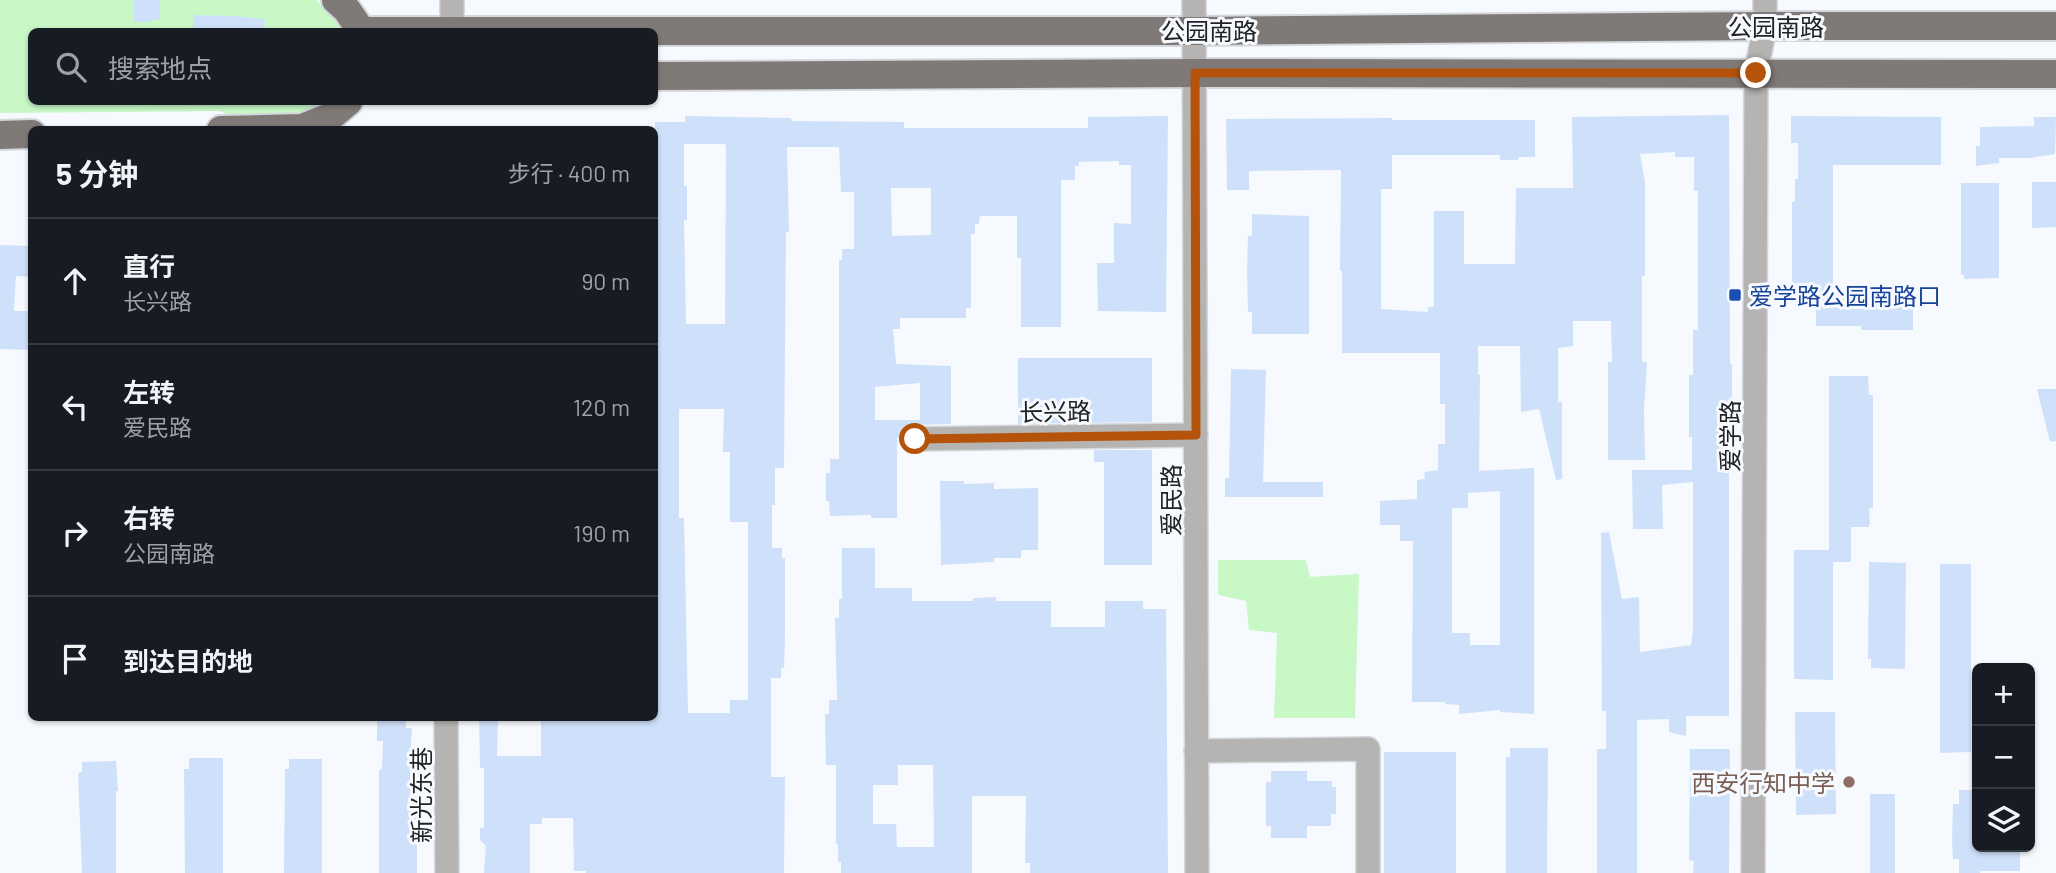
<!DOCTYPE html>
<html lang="zh">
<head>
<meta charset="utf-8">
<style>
  body { margin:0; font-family:Barlow,"Noto Sans SC",sans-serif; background:#20242c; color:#f1f3f6 }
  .controls { position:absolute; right:21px; bottom:21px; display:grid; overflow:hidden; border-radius:10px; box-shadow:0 2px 5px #0004 }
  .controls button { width:63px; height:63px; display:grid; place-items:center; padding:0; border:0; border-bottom:2px solid #363941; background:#171b24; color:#f1f3f6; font:35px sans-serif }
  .stop { position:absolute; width:21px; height:21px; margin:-16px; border:5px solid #b45309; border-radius:50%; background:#fff }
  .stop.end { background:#b45309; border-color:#fff; box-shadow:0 2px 7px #0008 }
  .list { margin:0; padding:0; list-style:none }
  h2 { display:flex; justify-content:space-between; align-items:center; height:91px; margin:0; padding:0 28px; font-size:30px }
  h2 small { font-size:23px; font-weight:400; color:#9ea1a6 }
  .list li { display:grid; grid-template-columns:46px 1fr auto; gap:21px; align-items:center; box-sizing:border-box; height:126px; padding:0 28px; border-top:2px solid #363941 }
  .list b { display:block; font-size:26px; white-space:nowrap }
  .list p { margin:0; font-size:23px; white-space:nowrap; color:#9ea1a6 }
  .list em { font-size:23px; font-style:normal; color:#9ea1a6 }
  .icon { flex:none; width:38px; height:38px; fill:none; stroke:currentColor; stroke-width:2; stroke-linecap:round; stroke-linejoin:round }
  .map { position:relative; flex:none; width:2056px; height:873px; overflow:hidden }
  .search { position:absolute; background:#171b24; box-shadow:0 2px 5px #0004; left:28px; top:28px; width:630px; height:77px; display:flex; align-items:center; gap:18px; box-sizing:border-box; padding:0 24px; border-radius:10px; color:#9ea1a6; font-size:26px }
  .panel { position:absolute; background:#171b24; box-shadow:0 2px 5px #0004; left:28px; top:126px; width:630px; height:595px; border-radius:10px }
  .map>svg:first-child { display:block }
  .green { fill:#c7f8c6 }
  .building { fill:#cfe1fa; fill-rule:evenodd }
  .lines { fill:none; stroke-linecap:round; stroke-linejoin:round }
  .minor-casing { stroke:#d4d7db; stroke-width:26 }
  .major-casing { stroke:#d4d7db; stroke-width:32 }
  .minor { stroke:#b6b4b2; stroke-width:23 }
  .major { stroke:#7f7a77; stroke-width:28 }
  .route { stroke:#b45309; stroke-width:9 }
  .transit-dot { fill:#1a4fb4; stroke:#f6fafe; stroke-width:2.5 }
  .education-dot { fill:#8d6e63; stroke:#f6fafe; stroke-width:2.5 }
  .labels { text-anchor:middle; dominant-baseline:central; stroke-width:6; stroke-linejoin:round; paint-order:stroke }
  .street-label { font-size:24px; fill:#212224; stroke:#f6fafe }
  .transit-label { font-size:24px; fill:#164399; stroke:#f6fafe; text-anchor:start }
  .education-label { font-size:24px; fill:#785e54; stroke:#f6fafe; text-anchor:end }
</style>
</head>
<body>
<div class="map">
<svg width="2056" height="873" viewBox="0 0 2056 873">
  <rect width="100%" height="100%" fill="#f6fafe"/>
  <!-- green -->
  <path class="green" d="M0 0H316L330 13 342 31 32 32V102H326C298 122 263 116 230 117L221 111 0 113Z
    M1218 560H1306L1310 577 1359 574 1355 718H1274L1277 633 1249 630 1246 601 1218 595Z"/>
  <!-- building -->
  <path class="building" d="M134 0H160V20H150V22H134Z
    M193 15 234 16 265 19 264 32H193Z
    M1729 115 1730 364H1732V448H1729V716H1686V736L1669 732V719L1637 720V873H1597V749H1606V711H1602L1601 533 1609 532 1622 599 1639 597 1640 652 1691 645 1693 631V482L1662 485 1663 529H1633L1632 470H1692V437H1689V375H1693V330H1698V191H1694V157H1675V152L1640 154 1645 182V276H1642V362H1647L1644 411 1645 460H1608V362H1612L1611 321H1573V346L1558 348V402H1562V479L1556 480 1539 409 1521 412 1520 346H1478V374L1480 375 1479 471 1534 468V714L1500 712V710L1459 714V705L1445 704V702H1412L1413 541H1400V525H1380V501L1417 499V480L1425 479 1424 472 1438 470V444H1445V404H1440V353H1342V271H1340L1341 170 1249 171V190H1227L1226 119 1392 118V120H1535V157H1518V160H1500V155H1392V189H1381V309L1428 312V307H1434V211H1464V264H1515L1516 188H1573L1572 117ZM1500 491V645H1470V633H1452V508H1468V493Z
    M685 116 791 118 792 121 904 122V128H1088V117L1168 116 1166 312 1098 311 1097 263H1114V223L1131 224V165H1119V161L1079 162V166H1075V180H1061V327H1021V258H1017V216H980L979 224H975V234H971V308H966V318H900V329H893L896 364 951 366V424L914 425 907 427 901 438H897V518H871V515L830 516 829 501H826V473H830V459H839V260H842V249H854V192H841L839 147H787L789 232H786L784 468H775V505H772V548H782V558H785V637L784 668H781V678H771V777H785L784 873H586V871H574L573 818H542V824H530V873H484L486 846 480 840V828H484V768H480L479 718H498L497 756H541V718H654L655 122H685ZM684 144H725L726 147 725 324H686L684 220H687V186H684ZM891 188H931V235L892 236ZM920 383V420H875V387ZM679 409H724L723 452H730V522H748V700H730V713H688L684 518H679Z
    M1791 116 1941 117V165H1833V291H1905V296H1913V330H1861V326H1816V295H1792V202H1795V179H1798V143H1791Z
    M2034 117H2056L2055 154 2031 158H1999V163L1976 166V146H1980V127L2034 126Z
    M2032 182H2056V227L2032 228Z
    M1961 183H1999V278L1964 279V275H1961Z
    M1252 214 1309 216V334H1252V312H1248L1247 272 1248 236H1252Z
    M0 245 32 246V277L16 276 14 311H32V350L0 349Z
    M1018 358H1152V422L1018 424Z
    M1231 369 1266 370 1263 482H1323V497H1225V478H1229Z
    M1829 376H1868L1869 395H1873V508H1869L1870 524H1869V527H1851V562H1833V680L1794 679V550H1829Z
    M2037 389H2056V441L2050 442Z
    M1094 450H1152V565H1104V462H1094Z
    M940 481H964V484L994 483V489L1038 488V550H1021V558H994V562L941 565Z
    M842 548H875V588H912V601H973V598L996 597V601H1051V627H1105V601H1143V609H1166L1168 873H1030V863H1025L1026 796H972V873H841V862H838V844H836V765H826L825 714H829V700H837L835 618H839V599H842ZM898 765H933L934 847H897L896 824H873V785H898Z
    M1869 562 1906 563 1905 669 1871 668V659H1868Z
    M1940 564H1971V752L1940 753Z
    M1795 712H1835L1836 814 1796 815Z
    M377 718H406V728H412L410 759H417V873H379V770L382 769 383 741H377Z
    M1510 748H1548L1547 873H1506V757H1510Z
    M1690 749H1730L1729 873H1693L1694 861 1689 860Z
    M1384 752H1456V873H1384Z
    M189 758H223V873H185L184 769H189Z
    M289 759H322V873H284L285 769H289Z
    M116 761 118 791H116V873H82L78 773 82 772V762Z
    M1271 771H1307V781H1332V787H1336V814H1331V826H1307V838H1271V826H1266V782H1271Z
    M1959 790H1977V847H2020V871H1980V873H1959V859H1953L1952 841 1953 804H1959Z
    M1870 794H1895V873H1870Z"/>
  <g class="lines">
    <!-- minor casing -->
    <g class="minor-casing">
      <path id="minor" d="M1194 0 1197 873
        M452 31V0
        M915 439 1196 435
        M446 718 447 873
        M1196 751 1368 749V873
        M1753 873 1756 73 1765 26V0"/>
    </g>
    <!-- major casing -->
    <g class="major-casing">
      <path id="major" d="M336 0 347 10 362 32
        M361 31H1194L1765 26H2056
        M654 76 1194 73 2056 74
        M221 130 302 128 330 117 348 102
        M0 135 32 134"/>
    </g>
    <!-- minor -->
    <use href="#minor" class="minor"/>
    <!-- major -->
    <use href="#major" class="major"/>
  </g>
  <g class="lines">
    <!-- route -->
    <path class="route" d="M915 439 1196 435 1195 73H1756"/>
  </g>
  <!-- markers -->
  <rect class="transit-dot" x="1728" y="288" width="14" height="14" rx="3.5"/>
  <circle class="education-dot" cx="1849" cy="782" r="7"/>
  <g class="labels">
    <!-- street labels -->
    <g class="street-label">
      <text x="1776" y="26">公园南路</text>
      <text x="1209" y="30">公园南路</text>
      <text transform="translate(1055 411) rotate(-1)">长兴路</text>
      <text transform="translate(1729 436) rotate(-90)">爱学路</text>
      <text transform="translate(1170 500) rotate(-90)">爱民路</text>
      <text transform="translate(420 795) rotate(-90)">新光东巷</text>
    </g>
    <!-- transit labels -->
    <g class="transit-label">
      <text x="1749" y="295">爱学路公园南路口</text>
    </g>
    <!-- education labels -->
    <g class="education-label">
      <text x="1835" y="782">西安行知中学</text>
    </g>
  </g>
</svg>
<div class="controls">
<button>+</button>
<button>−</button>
<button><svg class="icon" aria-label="layers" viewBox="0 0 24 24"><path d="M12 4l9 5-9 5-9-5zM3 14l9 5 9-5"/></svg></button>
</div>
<div class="stop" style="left:915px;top:439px"></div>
<div class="stop end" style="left:1756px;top:73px"></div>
<div class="search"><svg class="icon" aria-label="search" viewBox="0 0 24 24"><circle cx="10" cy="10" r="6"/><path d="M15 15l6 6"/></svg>搜索地点</div>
<section class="panel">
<h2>5 分钟<small>步行 · 400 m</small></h2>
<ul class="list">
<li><svg class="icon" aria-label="ahead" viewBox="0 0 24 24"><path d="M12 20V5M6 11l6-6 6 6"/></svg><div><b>直行</b><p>长兴路</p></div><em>90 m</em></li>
<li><svg class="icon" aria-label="left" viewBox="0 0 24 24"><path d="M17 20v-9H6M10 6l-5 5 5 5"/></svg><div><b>左转</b><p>爱民路</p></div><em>120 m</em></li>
<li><svg class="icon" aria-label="right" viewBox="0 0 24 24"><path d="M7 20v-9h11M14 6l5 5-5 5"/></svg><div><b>右转</b><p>公园南路</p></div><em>190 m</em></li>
<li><svg class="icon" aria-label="arrive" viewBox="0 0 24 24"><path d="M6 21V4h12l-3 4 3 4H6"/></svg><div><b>到达目的地</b></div></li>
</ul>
</section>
</div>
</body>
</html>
